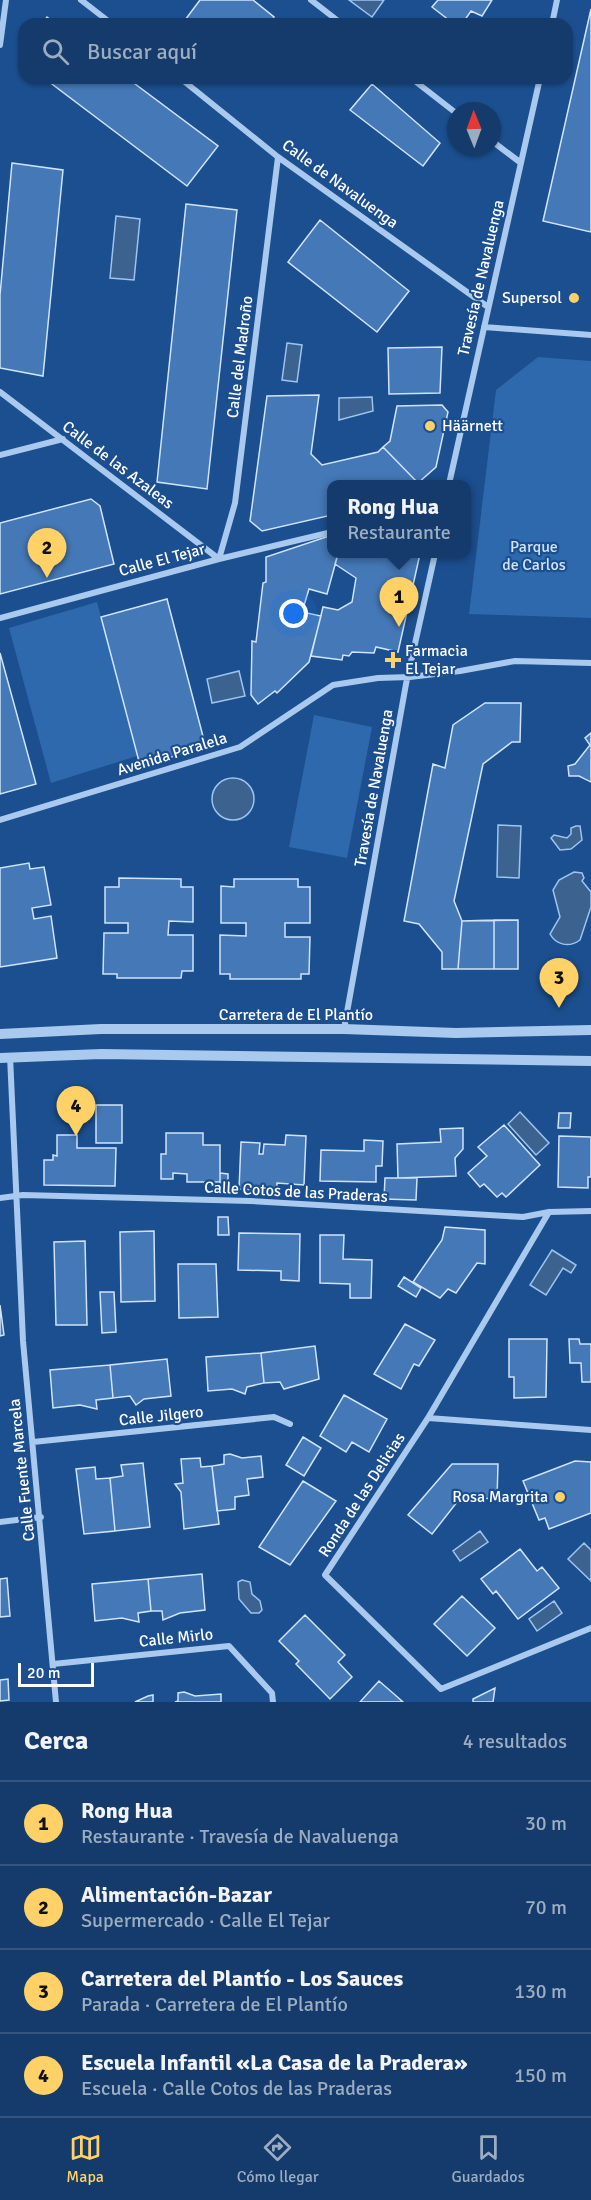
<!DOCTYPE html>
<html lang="es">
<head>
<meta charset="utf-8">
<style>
  body { margin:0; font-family:Signika,sans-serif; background:#1d4271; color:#f1f3f6 }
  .compass { position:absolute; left:447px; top:102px; width:54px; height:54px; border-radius:50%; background:#143b6b; box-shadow:0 2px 4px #0004; rotate:359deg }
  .scale { position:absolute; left:18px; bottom:15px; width:76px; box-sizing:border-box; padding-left:6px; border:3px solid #fff; border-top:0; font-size:16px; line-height:21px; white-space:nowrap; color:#fff; -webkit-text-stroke:4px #1b4f8f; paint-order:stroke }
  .you { position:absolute; left:294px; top:614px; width:21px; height:21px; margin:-15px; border:4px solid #fff; border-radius:50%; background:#1a73e8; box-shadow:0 0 0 9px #1a73e833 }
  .badge { display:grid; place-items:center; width:39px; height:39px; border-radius:50%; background:#ffd166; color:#111; font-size:20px; font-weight:700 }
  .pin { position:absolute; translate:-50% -50px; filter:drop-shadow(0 2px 3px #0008) }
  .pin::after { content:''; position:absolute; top:32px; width:21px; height:18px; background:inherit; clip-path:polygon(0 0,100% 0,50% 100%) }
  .popup { position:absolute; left:327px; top:480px; width:144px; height:78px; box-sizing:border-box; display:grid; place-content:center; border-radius:12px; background:#143b6b; filter:drop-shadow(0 2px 4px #0005); font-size:20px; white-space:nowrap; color:#9dadc1 }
  .popup b { font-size:22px; color:#f1f3f6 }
  .popup::after { content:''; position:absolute; left:50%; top:100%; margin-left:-12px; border:12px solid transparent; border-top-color:#143b6b }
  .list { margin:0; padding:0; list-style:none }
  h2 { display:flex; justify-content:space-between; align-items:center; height:78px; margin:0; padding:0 24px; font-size:26px }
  h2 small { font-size:20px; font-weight:400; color:#9dadc1 }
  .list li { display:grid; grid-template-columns:39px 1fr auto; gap:18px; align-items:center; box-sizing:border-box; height:84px; padding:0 24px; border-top:2px solid #33557e }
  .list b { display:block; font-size:22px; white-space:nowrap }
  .list p { margin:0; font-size:20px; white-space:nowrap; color:#9dadc1 }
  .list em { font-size:20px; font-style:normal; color:#9dadc1 }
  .icon { flex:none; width:33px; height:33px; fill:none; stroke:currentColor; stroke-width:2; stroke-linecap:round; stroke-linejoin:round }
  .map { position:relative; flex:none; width:591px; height:1702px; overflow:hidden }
  .search { position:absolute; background:#143b6b; box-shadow:0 2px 4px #0004; left:18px; right:18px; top:18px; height:66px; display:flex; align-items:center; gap:15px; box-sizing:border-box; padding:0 21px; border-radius:18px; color:#9dadc1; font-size:22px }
  .sheet { height:414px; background:#143b6b }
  nav { display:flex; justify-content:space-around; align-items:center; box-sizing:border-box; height:84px; border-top:2px solid #33557e; background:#143b6b; font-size:16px; color:#9dadc1 }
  nav a { display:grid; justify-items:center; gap:3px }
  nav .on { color:#ffd166 }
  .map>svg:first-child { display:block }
  .green { fill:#2e69ad }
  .water { fill:#3c6290; stroke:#9cc4f0; stroke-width:1.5 }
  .building { fill:#4478b7; stroke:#cfe3fa; stroke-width:1.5 }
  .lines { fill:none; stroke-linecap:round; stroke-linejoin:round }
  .minor { stroke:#a9c9ee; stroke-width:6 }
  .tertiary { stroke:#a9c9ee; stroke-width:10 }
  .poi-dot { fill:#ffd166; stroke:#1b4f8f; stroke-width:2 }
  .labels { text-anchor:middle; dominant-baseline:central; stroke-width:4.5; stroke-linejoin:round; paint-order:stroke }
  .street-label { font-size:16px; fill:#fff; stroke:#1b4f8f }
  .poi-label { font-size:16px; fill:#fff; stroke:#1b4f8f; text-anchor:end }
  .park-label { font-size:16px; fill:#cfe3fa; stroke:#1b4f8f }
</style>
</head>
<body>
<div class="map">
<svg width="591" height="1702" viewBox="0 0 591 1702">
  <rect width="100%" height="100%" fill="#1b4f8f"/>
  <!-- green -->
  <path class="green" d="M538 357 591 361V618L469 614 496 390Z
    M97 602 137 756 51 783 9 628Z
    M314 715 372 727 347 858 289 847Z"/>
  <!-- water -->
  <path class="water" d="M349 0H384L372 17Z
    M116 216 140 219 134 280 110 278Z
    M287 343 302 345 297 382 282 380Z
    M372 397 373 411 339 420V398Z
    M239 671 245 696 212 703 207 679Z
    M212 799a21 21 0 1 1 42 0a21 21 0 1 1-42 0Z
    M498 825 521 826 519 878 497 877Z
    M576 826H580L582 840 571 849 560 850 551 838 554 835 567 838 571 834V828Z
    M574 872 582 873 584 878 582 881 591 892V907L580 940C569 948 556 945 550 934L560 917 553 890 559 880Z
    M520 1112 549 1143 536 1155 508 1124Z
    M552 1250 576 1265 571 1273 563 1268 546 1295 530 1285Z
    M480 1531 488 1542 460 1561 453 1551Z
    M584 1543 591 1550V1581L568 1559Z
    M242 1580 250 1582 252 1594 260 1601 262 1610 259 1613H251L239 1599 238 1582Z
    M554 1601 562 1613 537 1631 529 1619Z"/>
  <!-- building -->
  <path class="building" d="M200 0H253L274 17 269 24H182Z
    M438 0H492L482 16 471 11 462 24H454L432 7Z
    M591 9V232L543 221Z
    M47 17 56 24H42Z
    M44 78H127L218 146 187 186Z
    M372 84 440 143 423 166 350 110Z
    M12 163 63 170 43 376 0 368V295Z
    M186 204 237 210 207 489 157 482Z
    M320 220 409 291 377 332 288 262Z
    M442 347 440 393 389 394 388 348Z
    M319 395 311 454 322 465 378 452 383 447 418 483 332 484V515L262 531 250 521 267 396Z
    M442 405 448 412 436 467 418 483 383 447 390 441 397 406Z
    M91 499 100 506 114 564 0 594V523Z
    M332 535V554H338L327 594 309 589 302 612 321 616 309 662 277 693 275 691 258 704 251 695 252 641 256 642 263 583 266 582V557Z
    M338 554H420L398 652 376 647 374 653 352 652 349 656 343 655 342 660 311 656 323 607 338 610 352 602 356 578 335 564Z
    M167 599 205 744 141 769 101 617Z
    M0 653 36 784 0 794Z
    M485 703H521L520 742H512L483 764 454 901 462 921 518 920V969H442V952L419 924 404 921 433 764 445 768 453 725Z
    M591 733V782L579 776H569L568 766 575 764 590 745 585 738Z
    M29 863 30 869 44 867 51 905 32 908 34 919 51 916 57 958 0 967V868Z
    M119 878 181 879V887H193V922L169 921 168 935H193V971H182L181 978H117V974H103L104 933H128V923H105V887H119Z
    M234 879H298V887H310V923H285V937H310L309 974H301V979H230V974H220V935L246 936V923H221V886L234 887Z
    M494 920H518V969H494Z
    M494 920V969H458L462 921Z
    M96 1105H122V1143H96Z
    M559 1113H571L570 1128H558Z
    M504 1125 540 1165 506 1197 502 1193 497 1197 484 1184 480 1187 468 1173 487 1156 478 1147Z
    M463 1128V1149L455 1158 456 1176 398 1178 397 1144 441 1142 440 1129Z
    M166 1133H203V1145H220V1182H187V1174L173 1173V1179H161V1154H166Z
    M57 1135H77V1148H116L115 1186 44 1185V1160H53V1155L57 1156Z
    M286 1135 306 1136 304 1185 277 1183V1191L239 1189 241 1142 260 1143 259 1154H263L264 1144 285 1145Z
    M559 1136 591 1137V1177H588V1188L558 1187Z
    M364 1140 383 1141 382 1166H376V1182L320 1181 321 1150 364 1151Z
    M220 1173 228 1174V1193H220Z
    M385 1178H417L416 1200 384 1199Z
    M218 1217H228L229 1235H218Z
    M445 1227 485 1230V1264L477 1263 456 1293 448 1289 440 1298 413 1282 442 1240Z
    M154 1231 155 1301 121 1302 120 1232Z
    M239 1233 300 1234 299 1281 281 1280V1271L238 1270Z
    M320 1235H344L343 1259 372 1260 371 1298H350V1284L320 1283Z
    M85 1241 87 1325H56L54 1242Z
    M178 1264H216L218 1317 179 1318Z
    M404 1277 421 1288 416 1297 398 1286Z
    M100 1292H114L116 1332 102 1333Z
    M0 1305 4 1335 0 1336Z
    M405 1324 435 1340 419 1366 414 1364 401 1389 374 1374Z
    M509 1339H547L546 1397 514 1398V1377H509Z
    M569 1339H579L580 1344H591V1382H582L581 1363H570Z
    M315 1346 319 1379 284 1389 280 1382 264 1383 261 1353Z
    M261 1353 264 1383 247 1387 245 1394 232 1389 208 1391 206 1357Z
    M167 1359 171 1396 144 1399 136 1405 130 1396 113 1398 110 1365Z
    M110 1365 113 1398 96 1400 97 1409 80 1405 53 1408 50 1370Z
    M344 1395 387 1419 369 1452 352 1442 346 1452 320 1436Z
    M303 1437 321 1448 304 1476 286 1465Z
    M230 1454 242 1458 261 1456 263 1477 247 1479 249 1495 235 1497V1509L217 1511 212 1466 224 1464V1455Z
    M200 1458 201 1467 212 1466 219 1524 184 1529 181 1492 175 1484 183 1483 181 1459Z
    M575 1461 591 1462V1513L549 1529 545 1518 539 1520 523 1481Z
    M143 1463 150 1527 115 1531 110 1478 123 1476 121 1465Z
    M452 1464H498L497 1499 461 1497 432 1534 408 1515Z
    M95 1467 96 1479 110 1478 115 1531 84 1534 76 1469Z
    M303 1481 336 1501 290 1565 259 1547Z
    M520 1549 537 1571 542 1567 559 1588 518 1619 496 1591 493 1594 481 1579Z
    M202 1574 205 1610 180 1613 163 1620 162 1611H151L148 1579Z
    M7 1578 10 1616 0 1617V1579Z
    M148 1579 151 1611 138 1613 139 1622 122 1618 95 1621 92 1584Z
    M462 1596 495 1628 467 1656 434 1624Z
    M305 1615 345 1655 338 1662 352 1677 330 1699 296 1664 299 1661 279 1641Z
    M8 1679 9 1700 0 1701V1680Z
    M379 1681 394 1694 403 1702H360Z
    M495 1688 493 1702H473V1699Z
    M184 1692 195 1696 221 1694V1702H175L178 1701V1693Z
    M153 1695V1702H135L148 1696Z"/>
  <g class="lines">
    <!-- minor -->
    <path class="minor" d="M81 0 112 24
      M311 0 342 24
      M552 24 557 0
      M0 45 6 0
      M180 78 278 157 488 307
      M411 78 456 113
      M492 141 521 163
      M484 327 591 335
      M0 392 219 559 235 503 278 157
      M0 455 63 439
      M449 484 540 78
      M0 618 219 559 332 532
      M0 820 240 747 333 685 378 678 410 677 460 671 515 661 591 663
      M344 1029 406 684 435 554
      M10 1056 23 1341 56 1702
      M0 1198 23 1195 250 1201 523 1217 549 1212 591 1211
      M549 1212 428 1418 325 1575 441 1689 591 1628
      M428 1418 591 1430
      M33 1442 274 1417 290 1424
      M0 1522 41 1517
      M53 1664 229 1646 272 1693 273 1702"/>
    <!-- tertiary -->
    <path class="tertiary" d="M0 1034 101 1029H344L456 1033 591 1030
      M0 1058 101 1054 591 1061"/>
  </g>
  <!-- markers -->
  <g class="poi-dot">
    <circle cx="574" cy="298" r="6"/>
    <circle cx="430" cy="426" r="6"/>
    <path d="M390 651h6v6h6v6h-6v6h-6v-6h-6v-6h6z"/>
    <circle cx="560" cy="1497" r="6"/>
  </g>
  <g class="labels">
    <!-- street labels -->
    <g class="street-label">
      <text transform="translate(340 184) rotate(36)">Calle de Navaluenga</text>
      <text transform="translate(481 278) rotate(-77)">Travesía de Navaluenga</text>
      <text transform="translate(240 357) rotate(-83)">Calle del Madroño</text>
      <text transform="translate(118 465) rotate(37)">Calle de las Azaleas</text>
      <text transform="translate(162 560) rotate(-15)">Calle El Tejar</text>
      <text transform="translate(172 754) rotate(-17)">Avenida Paralela</text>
      <text transform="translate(374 788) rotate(-80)">Travesía de Navaluenga</text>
      <text x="296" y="1015">Carretera de El Plantío</text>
      <text transform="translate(296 1192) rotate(3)">Calle Cotos de las Praderas</text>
      <text transform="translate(161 1416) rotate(-6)">Calle Jilgero</text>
      <text transform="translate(22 1470) rotate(-96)">Calle Fuente Marcela</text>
      <text transform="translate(362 1495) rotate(-57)">Ronda de las Delicias</text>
      <text transform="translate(176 1638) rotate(-6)">Calle Mirlo</text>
    </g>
    <!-- poi labels -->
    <g class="poi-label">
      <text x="562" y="298">Supersol</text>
      <text x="442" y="426" text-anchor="start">Häärnett</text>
      <text x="405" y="651" text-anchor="start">Farmacia<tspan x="405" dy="18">El Tejar</tspan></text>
      <text x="548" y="1497">Rosa Margrita</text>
    </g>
    <!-- park labels -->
    <g class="park-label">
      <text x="534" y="547">Parque<tspan x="534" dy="18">de Carlos</tspan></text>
    </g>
  </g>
</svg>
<svg class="compass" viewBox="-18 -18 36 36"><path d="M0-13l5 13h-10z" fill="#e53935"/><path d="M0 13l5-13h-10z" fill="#9dadc1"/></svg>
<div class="scale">20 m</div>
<div class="you"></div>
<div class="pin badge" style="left:399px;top:627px">1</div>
<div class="popup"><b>Rong Hua</b>Restaurante</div>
<div class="pin badge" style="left:47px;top:578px">2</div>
<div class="pin badge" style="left:559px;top:1008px">3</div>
<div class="pin badge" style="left:76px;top:1136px">4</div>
<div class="search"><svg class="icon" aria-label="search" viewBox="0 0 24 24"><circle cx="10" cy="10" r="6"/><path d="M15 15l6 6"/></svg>Buscar aquí</div>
</div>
<section class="sheet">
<h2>Cerca<small>4 resultados</small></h2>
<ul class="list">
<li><span class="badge">1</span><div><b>Rong Hua</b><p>Restaurante · Travesía de Navaluenga</p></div><em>30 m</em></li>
<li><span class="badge">2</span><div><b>Alimentación-Bazar</b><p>Supermercado · Calle El Tejar</p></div><em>70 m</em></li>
<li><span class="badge">3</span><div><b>Carretera del Plantío - Los Sauces</b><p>Parada · Carretera de El Plantío</p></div><em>130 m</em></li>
<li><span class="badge">4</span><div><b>Escuela Infantil «La Casa de la Pradera»</b><p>Escuela · Calle Cotos de las Praderas</p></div><em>150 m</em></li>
</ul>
</section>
<nav>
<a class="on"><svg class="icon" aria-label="map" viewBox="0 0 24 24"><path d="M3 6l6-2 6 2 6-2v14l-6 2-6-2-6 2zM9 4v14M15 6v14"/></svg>Mapa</a>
<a><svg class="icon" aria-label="directions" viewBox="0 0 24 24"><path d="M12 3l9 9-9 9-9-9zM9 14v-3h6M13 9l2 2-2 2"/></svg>Cómo llegar</a>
<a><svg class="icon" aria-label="saved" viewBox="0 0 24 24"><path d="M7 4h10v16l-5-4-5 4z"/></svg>Guardados</a>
</nav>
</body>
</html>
